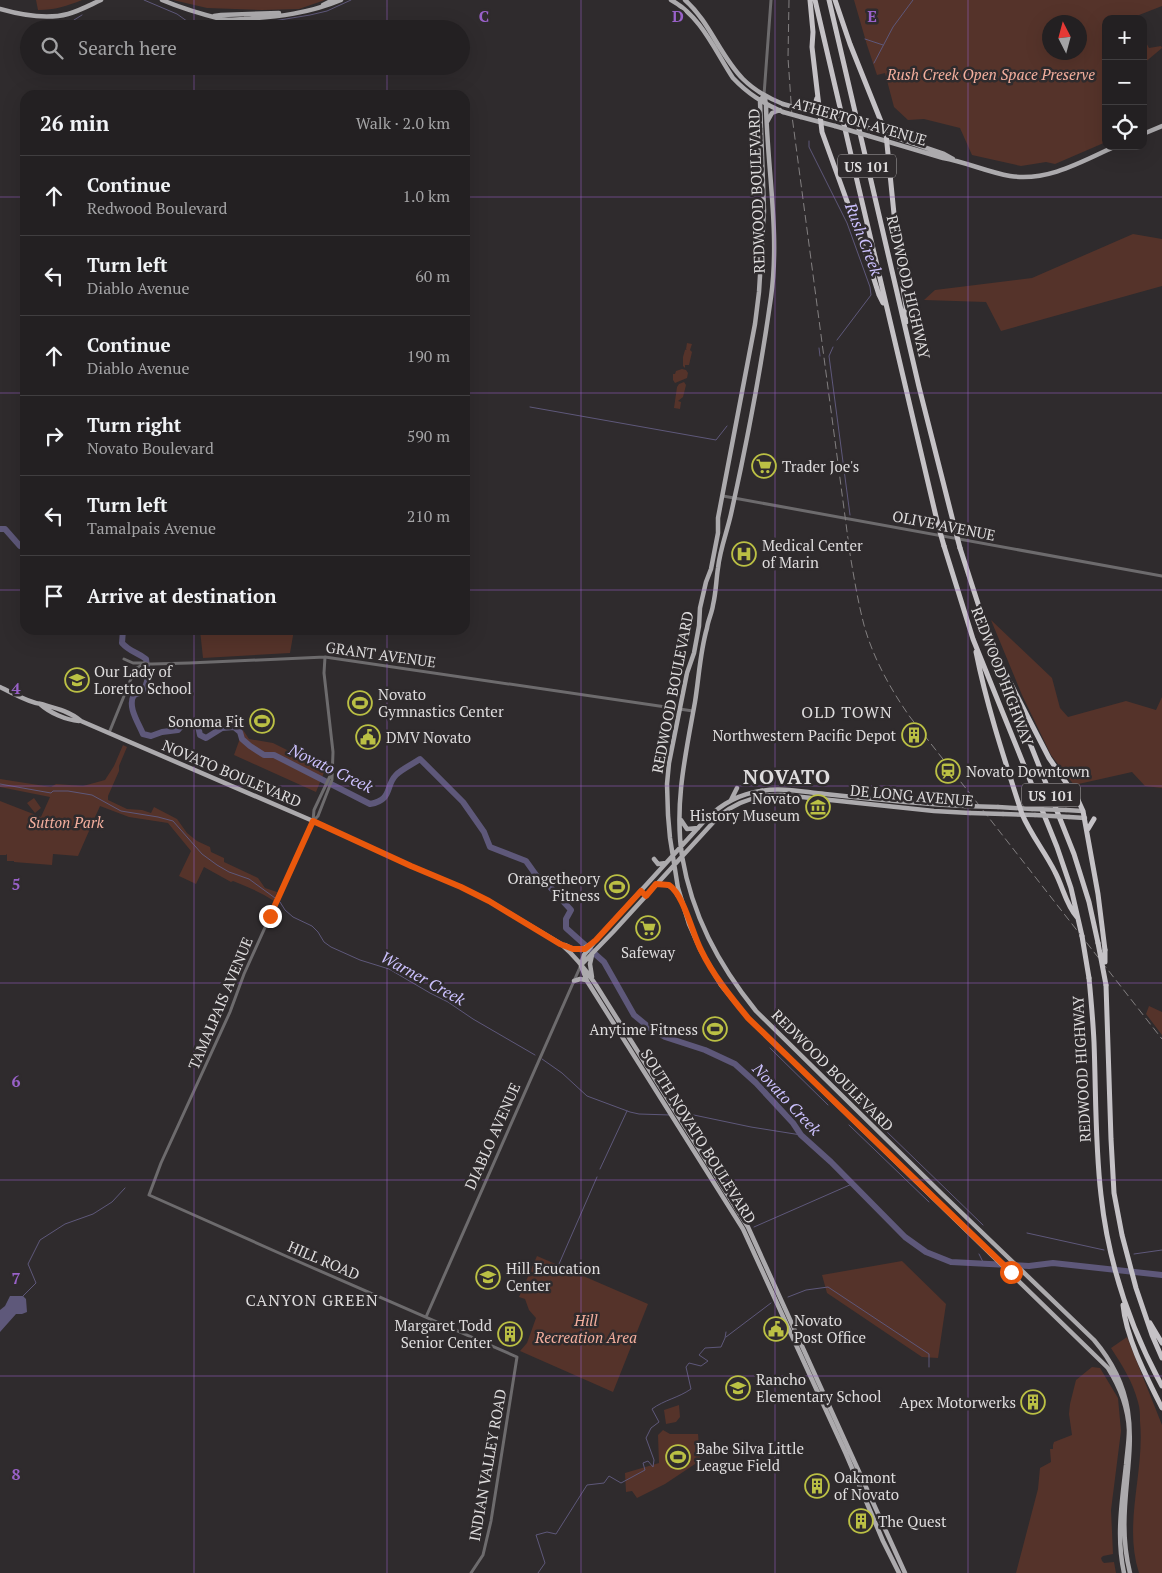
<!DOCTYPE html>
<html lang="en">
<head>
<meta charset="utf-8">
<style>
  body { margin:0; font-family:"PT Serif",serif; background:#2b282a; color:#f1f3f6 }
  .controls { position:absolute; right:15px; top:15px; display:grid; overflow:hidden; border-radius:10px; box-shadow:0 5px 20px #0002 }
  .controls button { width:45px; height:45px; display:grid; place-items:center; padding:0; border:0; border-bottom:1px solid #403e40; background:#232022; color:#f1f3f6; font:25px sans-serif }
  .compass { position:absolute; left:1042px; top:15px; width:45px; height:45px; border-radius:50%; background:#232022; box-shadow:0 5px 20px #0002; rotate:354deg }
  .stop { position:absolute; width:15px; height:15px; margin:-11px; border:4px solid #ea580c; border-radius:50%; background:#fff }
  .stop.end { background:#ea580c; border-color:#fff; box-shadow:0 1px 5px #0008 }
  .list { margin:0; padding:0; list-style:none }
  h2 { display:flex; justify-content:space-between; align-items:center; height:65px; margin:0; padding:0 20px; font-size:21px }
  h2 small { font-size:16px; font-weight:400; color:#a3a3a5 }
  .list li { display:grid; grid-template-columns:32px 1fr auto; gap:15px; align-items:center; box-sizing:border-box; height:80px; padding:0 20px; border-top:1px solid #403e40 }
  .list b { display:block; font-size:19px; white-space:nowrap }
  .list p { margin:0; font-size:16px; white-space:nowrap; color:#a3a3a5 }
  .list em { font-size:16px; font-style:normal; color:#a3a3a5 }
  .icon { flex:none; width:28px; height:28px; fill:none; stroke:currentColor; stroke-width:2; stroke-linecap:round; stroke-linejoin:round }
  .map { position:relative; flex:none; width:1162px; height:1573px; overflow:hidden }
  .search { position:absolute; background:#232022; box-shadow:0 5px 20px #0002; left:20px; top:20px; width:450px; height:55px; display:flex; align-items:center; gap:12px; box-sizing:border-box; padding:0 18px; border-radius:28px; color:#a3a3a5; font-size:19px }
  .panel { position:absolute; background:#232022; box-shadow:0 5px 20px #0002; left:20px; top:90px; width:450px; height:545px; border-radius:15px }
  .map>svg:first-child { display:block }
  .green { fill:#55332a; fill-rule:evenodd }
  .water { fill:#5e587a }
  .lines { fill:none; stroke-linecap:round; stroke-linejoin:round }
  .stream { stroke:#5e587a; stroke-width:1 }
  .river { stroke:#5e587a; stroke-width:6 }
  .minor { stroke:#6d6b6d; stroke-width:3 }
  .major { stroke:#acaaad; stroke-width:4.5 }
  .highway { stroke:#c5c2c6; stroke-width:5 }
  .rail { stroke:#827f80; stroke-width:1; stroke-dasharray:8 4; stroke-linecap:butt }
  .major-bridge { stroke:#acaaad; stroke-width:4.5 }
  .highway-bridge { stroke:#c5c2c6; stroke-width:5 }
  .route { stroke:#ea580c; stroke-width:6 }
  .grid { fill:none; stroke:#9961c8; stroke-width:1; stroke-opacity:0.55 }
  .labels { text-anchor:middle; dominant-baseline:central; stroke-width:5; stroke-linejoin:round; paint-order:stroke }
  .shield { fill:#2f2b2d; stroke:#aaa7a8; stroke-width:1 }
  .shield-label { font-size:14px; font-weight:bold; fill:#dedcdd }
  .park-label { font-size:15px; font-style:italic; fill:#f4af9e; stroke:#2f2b2d }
  .street-label { font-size:15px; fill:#dedcdd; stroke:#2f2b2d }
  .poi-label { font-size:15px; fill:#dedcdd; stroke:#2f2b2d; text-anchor:start }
  .water-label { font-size:16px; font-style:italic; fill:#ccc1fe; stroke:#2f2b2d }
  .neighbourhood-label { font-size:16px; letter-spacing:1px; fill:#dedcdd; stroke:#2f2b2d }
  .district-label { font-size:20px; font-weight:bold; letter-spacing:1px; fill:#dedcdd; stroke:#2f2b2d }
  .grid-label { font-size:16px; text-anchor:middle; font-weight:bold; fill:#9961c8; stroke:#2f2b2d; stroke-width:5; stroke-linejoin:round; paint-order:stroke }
</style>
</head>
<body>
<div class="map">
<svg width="1162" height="1573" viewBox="0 0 1162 1573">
  <rect width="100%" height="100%" fill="#2f2b2d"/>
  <!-- green -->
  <path class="green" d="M36 0H82C67 6 55 10 38 10Z
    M173 0H325L299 9 262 10 207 8Z
    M854 0H1162V6L1134 17V19H1106V142L1055 164 1046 162 1021 166 972 155 960 128 924 119 908 120 894 107 885 73 877 75 867 45ZM1080 22V52H1050V22Z
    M1143 37 1149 48 1161 46 1162 48 1143 64Z
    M1133 234 1162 239V286L1001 331 986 302 924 300 935 290 1032 278Z
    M687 343 692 344 690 350 692 352 689 365H685V368L683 366V357L685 350 687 349H686Z
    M682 369 686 370 688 373 687 378 675 383 673 380V374H675L676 371Z
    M684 382 686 385 683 397 678 401 681 402 680 409 674 408 677 387 679 384Z
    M991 620 1052 678 1060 708 1068 717 1126 701 1156 710 1162 697V788L1145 786 1132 772 1074 785 1051 755 1022 695Z
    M200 630H294L290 653 203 658Z
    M243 730 249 739 273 743 299 756 309 764 325 770 316 792 234 755Z
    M123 745 127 747 119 766V771L108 796V800L127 809 142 810 151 813 154 807 177 819 187 833 197 841 210 847 211 852 224 858V862L258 878 265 888 277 892 274 901C261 892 247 887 233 881L231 882 204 867 196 884 179 876 191 851 168 823 129 817 100 806 78 856 53 854 52 865 14 862V861H7V854L6 855H0V801L41 817 50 797 0 787V779L51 787 56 784 83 786 105 780 114 766Z
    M34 798 41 808 35 813 27 803Z
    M1149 1006 1162 1012V1035L1146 1014Z
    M537 1256 648 1304 613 1392 520 1351 527 1343 536 1318 529 1310 525 1299 519 1297Z
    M902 1261 946 1304 938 1358 922 1357 827 1293 822 1275Z
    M1127 1337 1162 1425V1573H1139C1123 1523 1145 1472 1140 1421 1140 1415 1140 1408 1138 1402 1133 1382 1122 1365 1111 1348Z
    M1092 1367 1100 1368 1118 1398 1121 1431 1111 1510 1113 1554 1103 1556 1101 1558 1102 1561 1104 1563 1114 1562 1116 1573H1016L1038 1489 1040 1468 1051 1462 1050 1449H1053V1445L1054 1442 1072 1435 1069 1414 1070 1404 1076 1380Z
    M679 1405 680 1417 676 1422 666 1424 664 1410Z
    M663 1430 670 1434H698C699 1442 698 1452 701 1460L665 1484 637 1498 632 1491 626 1492 625 1473 659 1463 658 1435Z"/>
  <!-- water -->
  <path class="water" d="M10 1296H23L26 1299 27 1312 22 1314H16L0 1332V1310L5 1306Z"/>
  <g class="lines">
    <!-- stream -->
    <path class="stream" d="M144 0 177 14 198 29
      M74 20 82 15
      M225 29 310 15 327 11 351 0
      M865 39 883 45
      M874 63 893 27 913 0
      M809 141V147L847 223 870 287 871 295 837 340
      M833 347 829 356 850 515
      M819 348 820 356
      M530 407 716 440 727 426
      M0 784 51 793 53 791H68L92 795 121 811 158 817 173 821 202 854 217 865 229 872 249 879 275 898
      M280 902 285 910 293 917 312 926 318 932 324 942 331 947 360 960 389 969 430 993 448 1002 473 1019 535 1055
      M770 1048 828 1105
      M542 1059 562 1073 587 1096 630 1112 639 1114 670 1115
      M853 1099 983 1225
      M679 1114H689L751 1127 801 1135
      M849 1125 929 1202
      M600 1169 627 1111
      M754 1227 852 1184
      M1027 1233 1104 1250
      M979 1254 984 1264
      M1134 1254 1162 1250
      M559 1264 597 1177
      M23 1296 36 1283 28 1264 40 1240 65 1224 93 1214 112 1202 125 1188
      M788 1297 806 1290 828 1287 929 1354V1367
      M726 1337 771 1303
      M538 1573 545 1563 536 1535 547 1532 556 1534 587 1485 604 1483 609 1476 621 1483 645 1470 643 1463 648 1461 653 1467 654 1460 646 1438 651 1428 659 1422 652 1409C664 1400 678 1398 691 1389L686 1367 689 1363 701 1366 708 1361 699 1355 705 1348 721 1347 725 1338 726 1332"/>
    <!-- river -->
    <path class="river" d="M0 529H5L20 546 25 548
      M123 630 122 643C130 652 137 652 146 659 148 673 151 691 134 695 127 706 138 722 143 734L151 736 162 732 178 730 184 723 191 722 198 726 200 735 206 738 222 728 234 727 240 732 242 739 250 746 264 755H274L370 804C393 800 385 786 396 775 402 769 413 764 420 759L463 802 484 832 490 847 526 861 536 875 550 887 571 910 566 919V928L604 962 634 1015 651 1029 665 1037 705 1050 735 1064 756 1083 793 1123 801 1135 831 1162 905 1237 926 1252 951 1262 1029 1266 1053 1263 1162 1275"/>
    <!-- minor -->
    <path class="minor" d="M764 95 771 0
      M723 496 1162 576
      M124 659 133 663H146
      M109 733 135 669 144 664H152L189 663 325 657 693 711
      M331 774 314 810 313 821 244 974 230 1012 161 1163 149 1195 288 1257 517 1357 491 1521 483 1555 471 1573
      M313 821 318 816 332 780 333 752 324 673 325 657
      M426 1317 581 965"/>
    <!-- major -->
    <path class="major" d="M162 0C181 8 201 14 221 19 227 21 237 19 244 19 278 17 310 13 341 0
      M671 0C701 16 715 51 733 78 748 94 763 103 783 112
      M685 0C710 22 720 56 743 79 754 90 768 98 783 104
      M323 5 333 0
      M0 9C21 15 46 20 68 14 79 11 90 5 101 0
      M214 16 221 15 279 13
      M764 95 760 101 764 211 759 292 755 324 718 518V533L711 569 706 582 700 608 699 626 694 653 687 673 669 763 667 784 668 815 670 838 678 888 689 924 701 951 721 985 748 1018 1108 1368C1120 1387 1128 1408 1129 1430 1129 1441 1127 1453 1126 1465 1122 1501 1116 1537 1124 1573
      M764 95 766 104C767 168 780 233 771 297 761 369 747 442 731 514 727 532 720 549 718 568 716 581 716 593 713 605 712 613 708 620 707 628 700 652 699 677 695 702 686 752 674 804 682 856 692 915 718 964 756 1011L942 1194 1094 1340C1162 1420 1108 1486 1130 1573
      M801 109 833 118
      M801 117 835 126
      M767 122 772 113 780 110
      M868 128 944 154 953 159
      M1143 134 1162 126
      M869 136 943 158C966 162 987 172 1010 176 1048 182 1083 161 1116 146
      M0 687C13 693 27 702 41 704 55 708 69 711 81 721L313 821 411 866 461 887 489 901 561 944C574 955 586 970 596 985L748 1227 905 1573
      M40 704C50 713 66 720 79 721
      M731 800 737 788
      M998 807 1032 809
      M1066 810 1083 811
      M1003 814 1035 815
      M1069 817 1085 818
      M681 820 687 829 698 828
      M654 859 658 864 666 863
      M657 884C668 884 673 886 678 896
      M565 945 573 949 581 950 591 944
      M592 955 590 964 592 977
      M582 964 613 932 719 816C738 801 759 794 783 795L934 811 970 813
      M581 965 584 955 596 940 707 818C722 804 740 794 760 791 782 787 803 792 825 794 871 799 918 804 965 806
      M581 966 587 981 743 1229 846 1454 883 1541 899 1573
      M574 981 580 979 586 980"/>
    <!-- highway -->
    <path class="highway" d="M810 0 813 32 812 47 822 132 866 254 879 295 883 303
      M815 0C856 175 896 351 938 525
      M829 0 919 387 955 529
      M835 0 850 44 886 134 898 254 906 307V322
      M807 111 815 104 817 98
      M944 546 973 639 1057 847 1071 888 1082 936
      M960 548 993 650 1074 854 1089 902 1098 943
      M976 652C987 707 1005 761 1022 814 1031 835 1045 852 1055 872 1063 887 1066 905 1077 917
      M998 659 1049 758 1078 800 1083 811 1098 894 1105 950
      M1088 829 1094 819
      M1089 978C1091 999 1093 1021 1094 1042 1096 1093 1095 1144 1101 1195 1108 1261 1130 1327 1162 1386
      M1106 985 1111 1139 1114 1193 1122 1235 1136 1288 1152 1335 1162 1358
      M1123 1305C1126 1338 1147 1378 1162 1408
      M1150 1323 1162 1343"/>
    <!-- rail -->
    <path class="rail" d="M789 0 788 58 792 116 850 554C854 578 858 602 864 625 873 658 891 690 910 717L1162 1039"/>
    <!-- major-bridge -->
    <path class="major-bridge" d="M783 104 801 109
      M783 112 801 117
      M833 118 868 128
      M835 126 869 136
      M965 806 998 807
      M1032 809 1066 810
      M970 813 1003 814
      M1035 815 1069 817"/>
    <!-- highway-bridge -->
    <path class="highway-bridge" d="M938 525 944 546
      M955 529 960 548
      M1082 936 1089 978
      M1098 943 1106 985
      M1105 950V962"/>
  </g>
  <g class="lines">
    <!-- route -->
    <path class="route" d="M270 916 313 821 411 866 461 887 489 901 560 944 573 949H585L596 940 641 891 646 896 656 884 669 885C684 895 692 933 701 950 713 975 730 996 748 1018L1011 1272"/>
  </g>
  <!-- grid -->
  <path class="grid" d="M194 0V29M387 0V29M581 0V1573M775 0V1573M968 0V1573M194 66V95M387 66V95M0 197H25M465 197H1162M0 393H25M465 393H1162M0 590H25M465 590H1162M194 630V1573M387 630V1573M0 786H1162M0 983H1162M0 1180H1162M0 1376H1162"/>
  <!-- icons -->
  <defs>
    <g id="supermarket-ring" transform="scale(1.25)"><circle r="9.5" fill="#2f2b2d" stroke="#bbc044" stroke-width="1.5"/><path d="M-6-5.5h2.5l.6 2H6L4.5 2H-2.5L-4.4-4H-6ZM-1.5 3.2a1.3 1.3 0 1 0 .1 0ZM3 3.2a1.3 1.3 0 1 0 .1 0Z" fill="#bbc044"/></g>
    <g id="hospital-ring" transform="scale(1.25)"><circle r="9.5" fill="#2f2b2d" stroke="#bbc044" stroke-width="1.5"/><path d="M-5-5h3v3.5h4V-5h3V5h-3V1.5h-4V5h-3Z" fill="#bbc044"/></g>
    <g id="school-ring" transform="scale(1.25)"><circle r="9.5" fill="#2f2b2d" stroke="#bbc044" stroke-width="1.5"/><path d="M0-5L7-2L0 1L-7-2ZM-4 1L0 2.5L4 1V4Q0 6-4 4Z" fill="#bbc044"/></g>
    <g id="stadium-ring" transform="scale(1.25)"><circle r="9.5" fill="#2f2b2d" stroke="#bbc044" stroke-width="1.5"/><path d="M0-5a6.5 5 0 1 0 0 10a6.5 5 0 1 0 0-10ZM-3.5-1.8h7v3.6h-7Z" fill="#bbc044"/></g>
    <g id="building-ring" transform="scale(1.25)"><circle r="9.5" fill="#2f2b2d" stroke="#bbc044" stroke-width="1.5"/><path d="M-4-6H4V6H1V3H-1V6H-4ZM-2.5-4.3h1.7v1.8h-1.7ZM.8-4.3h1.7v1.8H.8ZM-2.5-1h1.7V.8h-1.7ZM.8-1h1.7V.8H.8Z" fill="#bbc044"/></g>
    <g id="civic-ring" transform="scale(1.25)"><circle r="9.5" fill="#2f2b2d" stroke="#bbc044" stroke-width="1.5"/><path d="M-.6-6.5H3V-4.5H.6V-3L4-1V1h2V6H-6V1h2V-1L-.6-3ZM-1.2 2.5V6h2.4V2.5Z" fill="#bbc044"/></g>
    <g id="station-ring" transform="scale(1.25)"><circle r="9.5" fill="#2f2b2d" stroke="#bbc044" stroke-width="1.5"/><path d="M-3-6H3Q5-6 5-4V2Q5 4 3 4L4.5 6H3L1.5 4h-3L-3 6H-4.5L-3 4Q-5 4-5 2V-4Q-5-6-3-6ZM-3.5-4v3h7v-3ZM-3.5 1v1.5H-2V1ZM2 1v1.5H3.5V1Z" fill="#bbc044"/></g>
    <g id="museum-ring" transform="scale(1.25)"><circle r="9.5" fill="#2f2b2d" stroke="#bbc044" stroke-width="1.5"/><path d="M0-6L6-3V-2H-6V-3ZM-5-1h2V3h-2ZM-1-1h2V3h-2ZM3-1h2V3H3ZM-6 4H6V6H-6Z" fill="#bbc044"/></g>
  </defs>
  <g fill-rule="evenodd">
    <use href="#supermarket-ring" x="764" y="466"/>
    <use href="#hospital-ring" x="744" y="554"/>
    <use href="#school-ring" x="77" y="680"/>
    <use href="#stadium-ring" x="360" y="703"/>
    <use href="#stadium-ring" x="262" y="721"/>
    <use href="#building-ring" x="914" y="735"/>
    <use href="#civic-ring" x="368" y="737"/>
    <use href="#station-ring" x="948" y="771"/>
    <use href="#museum-ring" x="818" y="807"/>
    <use href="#stadium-ring" x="617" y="887"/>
    <use href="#supermarket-ring" x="648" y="928"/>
    <use href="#stadium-ring" x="715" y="1029"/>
    <use href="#school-ring" x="488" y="1277"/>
    <use href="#civic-ring" x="776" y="1329"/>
    <use href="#building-ring" x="510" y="1334"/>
    <use href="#school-ring" x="738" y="1388"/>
    <use href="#building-ring" x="1033" y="1402"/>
    <use href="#stadium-ring" x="678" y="1457"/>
    <use href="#building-ring" x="817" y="1486"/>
    <use href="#building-ring" x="861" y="1521"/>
  </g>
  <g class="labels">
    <!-- shield labels -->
    <g class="shield">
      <rect x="838" y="154.5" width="58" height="23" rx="4"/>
      <rect x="1022" y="783.5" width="58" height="23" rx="4"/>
    </g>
    <g class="shield-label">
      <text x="867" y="166">US 101</text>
      <text x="1051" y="795">US 101</text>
    </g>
    <!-- park labels -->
    <g class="park-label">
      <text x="991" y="74">Rush Creek Open Space Preserve</text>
      <text x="66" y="822">Sutton Park</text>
      <text x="586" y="1320">Hill<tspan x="586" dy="17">Recreation Area</tspan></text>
    </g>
    <!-- street labels -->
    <g class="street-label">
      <text transform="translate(860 121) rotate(16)">ATHERTON AVENUE</text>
      <text transform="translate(756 191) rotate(-92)">REDWOOD BOULEVARD</text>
      <text transform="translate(909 287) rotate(77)">REDWOOD HIGHWAY</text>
      <text transform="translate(944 525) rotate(11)">OLIVE AVENUE</text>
      <text transform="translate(381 654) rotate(8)">GRANT AVENUE</text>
      <text transform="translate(1003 676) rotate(69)">REDWOOD HIGHWAY</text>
      <text transform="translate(672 692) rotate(-79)">REDWOOD BOULEVARD</text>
      <text transform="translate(232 773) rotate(23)">NOVATO BOULEVARD</text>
      <text transform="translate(912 795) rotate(5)">DE LONG AVENUE</text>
      <text transform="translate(220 1003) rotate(-67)">TAMALPAIS AVENUE</text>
      <text transform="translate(1081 1069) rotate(-93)">REDWOOD HIGHWAY</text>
      <text transform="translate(833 1070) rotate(45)">REDWOOD BOULEVARD</text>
      <text transform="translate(492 1136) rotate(-66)">DIABLO AVENUE</text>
      <text transform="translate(699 1136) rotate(58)">SOUTH NOVATO BOULEVARD</text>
      <text transform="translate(324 1260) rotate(23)">HILL ROAD</text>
      <text transform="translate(487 1465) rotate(-80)">INDIAN VALLEY ROAD</text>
    </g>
    <!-- poi labels -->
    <g class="poi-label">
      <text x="782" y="466">Trader Joe's</text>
      <text x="762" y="545">Medical Center<tspan x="762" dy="17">of Marin</tspan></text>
      <text x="94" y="671">Our Lady of<tspan x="94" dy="17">Loretto School</tspan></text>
      <text x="378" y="694">Novato<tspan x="378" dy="17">Gymnastics Center</tspan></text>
      <text x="244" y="721" text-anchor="end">Sonoma Fit</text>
      <text x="896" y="735" text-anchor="end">Northwestern Pacific Depot</text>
      <text x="386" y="737">DMV Novato</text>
      <text x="966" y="771">Novato Downtown</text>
      <text x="800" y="798" text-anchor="end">Novato<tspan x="800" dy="17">History Museum</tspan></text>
      <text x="600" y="878" text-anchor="end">Orangetheory<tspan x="600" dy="17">Fitness</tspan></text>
      <text x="648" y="952" text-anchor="middle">Safeway</text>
      <text x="698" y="1029" text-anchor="end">Anytime Fitness</text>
      <text x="506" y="1268">Hill Ecucation<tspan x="506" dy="17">Center</tspan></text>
      <text x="794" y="1320">Novato<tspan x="794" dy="17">Post Office</tspan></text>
      <text x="492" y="1325" text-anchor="end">Margaret Todd<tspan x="492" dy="17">Senior Center</tspan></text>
      <text x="756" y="1379">Rancho<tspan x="756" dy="17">Elementary School</tspan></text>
      <text x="1016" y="1402" text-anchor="end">Apex Motorwerks</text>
      <text x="696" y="1448">Babe Silva Little<tspan x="696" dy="17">League Field</tspan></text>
      <text x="834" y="1477">Oakmont<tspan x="834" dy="17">of Novato</tspan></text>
      <text x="878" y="1521">The Quest</text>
    </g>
    <!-- water labels -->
    <g class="water-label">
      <text transform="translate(864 239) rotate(69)">Rush Creek</text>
      <text transform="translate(331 768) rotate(26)">Novato Creek</text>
      <text transform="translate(423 978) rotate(29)">Warner Creek</text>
      <text transform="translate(787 1099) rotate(47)">Novato Creek</text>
    </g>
    <!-- neighbourhood labels -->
    <g class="neighbourhood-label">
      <text x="847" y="712">OLD TOWN</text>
      <text x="312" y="1300">CANYON GREEN</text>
    </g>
    <!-- district labels -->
    <g class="district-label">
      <text x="787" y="776">NOVATO</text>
    </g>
  </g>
  <g class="grid-label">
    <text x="484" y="22">C</text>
    <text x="678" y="22">D</text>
    <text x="872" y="22">E</text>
    <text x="16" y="694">4</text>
    <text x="16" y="890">5</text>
    <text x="16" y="1087">6</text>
    <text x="16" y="1284">7</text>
    <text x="16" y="1480">8</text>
  </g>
</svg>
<div class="controls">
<button>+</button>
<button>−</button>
<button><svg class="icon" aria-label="locate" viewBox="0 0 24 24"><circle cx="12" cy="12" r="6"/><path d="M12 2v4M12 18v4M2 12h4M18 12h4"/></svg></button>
</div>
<svg class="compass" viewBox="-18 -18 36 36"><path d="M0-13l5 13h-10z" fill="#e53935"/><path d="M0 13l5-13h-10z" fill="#a3a3a5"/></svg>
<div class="stop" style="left:1011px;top:1272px"></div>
<div class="stop end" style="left:270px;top:916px"></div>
<div class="search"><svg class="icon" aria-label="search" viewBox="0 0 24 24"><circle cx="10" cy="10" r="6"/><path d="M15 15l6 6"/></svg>Search here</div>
<section class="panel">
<h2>26 min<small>Walk · 2.0 km</small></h2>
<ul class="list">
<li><svg class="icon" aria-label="ahead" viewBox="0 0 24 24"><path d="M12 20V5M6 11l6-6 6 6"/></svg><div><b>Continue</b><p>Redwood Boulevard</p></div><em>1.0 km</em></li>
<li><svg class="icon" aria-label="left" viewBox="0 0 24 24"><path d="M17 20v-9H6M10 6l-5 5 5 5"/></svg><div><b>Turn left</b><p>Diablo Avenue</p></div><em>60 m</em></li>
<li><svg class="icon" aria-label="ahead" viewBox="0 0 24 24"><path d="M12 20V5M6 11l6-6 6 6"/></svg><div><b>Continue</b><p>Diablo Avenue</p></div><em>190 m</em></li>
<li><svg class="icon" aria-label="right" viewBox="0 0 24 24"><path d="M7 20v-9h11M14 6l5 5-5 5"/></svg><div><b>Turn right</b><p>Novato Boulevard</p></div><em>590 m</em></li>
<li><svg class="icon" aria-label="left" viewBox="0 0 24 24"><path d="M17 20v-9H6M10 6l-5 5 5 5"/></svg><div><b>Turn left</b><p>Tamalpais Avenue</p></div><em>210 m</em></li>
<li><svg class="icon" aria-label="arrive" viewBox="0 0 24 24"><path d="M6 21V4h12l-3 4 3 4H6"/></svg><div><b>Arrive at destination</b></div></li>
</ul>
</section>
</div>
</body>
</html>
